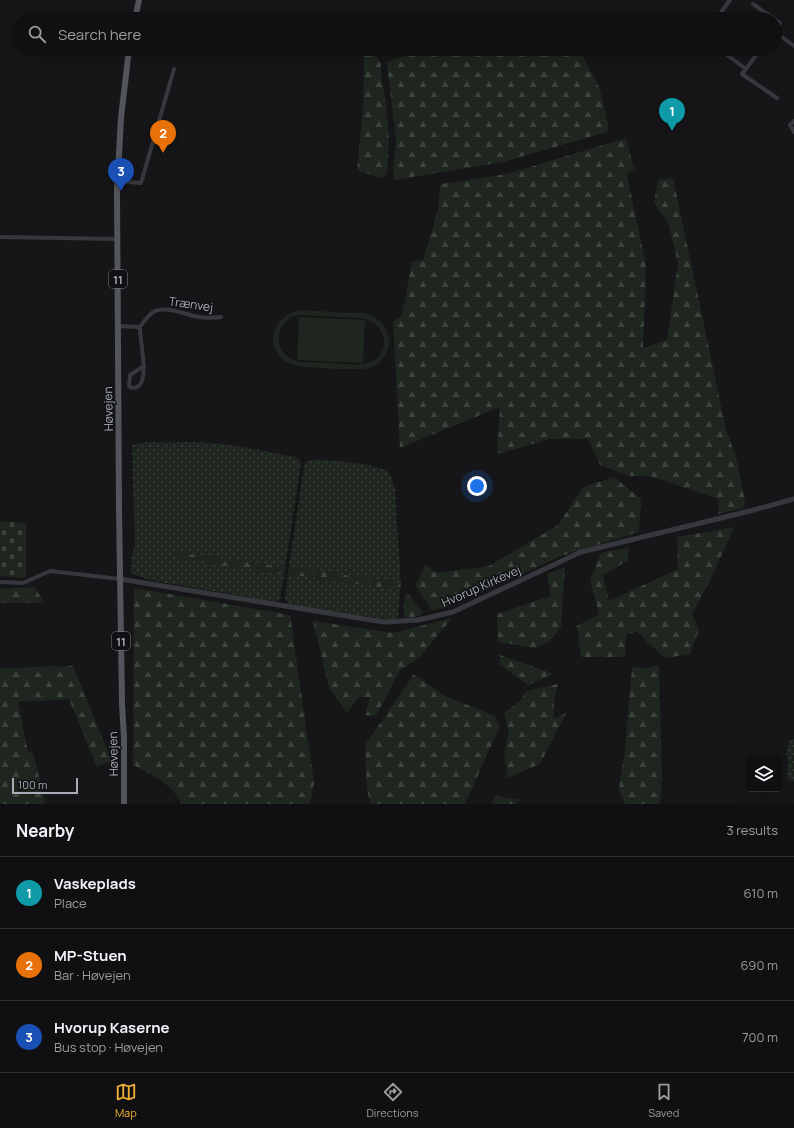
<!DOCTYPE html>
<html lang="en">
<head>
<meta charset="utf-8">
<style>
  body { margin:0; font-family:Manrope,sans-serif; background:#19191b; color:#f1f3f6 }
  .controls { position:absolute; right:12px; bottom:12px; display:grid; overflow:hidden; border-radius:4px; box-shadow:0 4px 16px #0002 }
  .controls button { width:36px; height:36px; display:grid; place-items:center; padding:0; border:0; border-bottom:1px solid #303032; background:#101012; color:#f1f3f6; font:20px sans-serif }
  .scale { position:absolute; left:12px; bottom:10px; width:66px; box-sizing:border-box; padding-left:4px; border:2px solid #a8adb8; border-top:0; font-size:11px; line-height:14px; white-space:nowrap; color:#a8adb8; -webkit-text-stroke:3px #111113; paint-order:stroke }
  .you { position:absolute; left:477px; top:486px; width:14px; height:14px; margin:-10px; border:3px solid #fff; border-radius:50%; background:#1a73e8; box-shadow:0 0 0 6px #1a73e833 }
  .badge { display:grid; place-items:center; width:26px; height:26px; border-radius:50%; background:#f2b134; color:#fff; font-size:13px; font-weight:700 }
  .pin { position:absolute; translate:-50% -33px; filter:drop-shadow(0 1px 2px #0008) }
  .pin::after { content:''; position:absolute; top:21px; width:14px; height:12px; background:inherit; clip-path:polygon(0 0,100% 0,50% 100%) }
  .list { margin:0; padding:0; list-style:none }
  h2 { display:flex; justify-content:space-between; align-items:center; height:52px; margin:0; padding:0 16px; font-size:17px }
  h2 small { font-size:13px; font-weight:400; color:#9c9d9f }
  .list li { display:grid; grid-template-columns:26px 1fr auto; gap:12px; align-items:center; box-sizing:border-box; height:72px; padding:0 16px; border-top:1px solid #303032 }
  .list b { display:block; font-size:15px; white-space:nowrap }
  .list p { margin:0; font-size:13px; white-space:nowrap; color:#9c9d9f }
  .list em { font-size:13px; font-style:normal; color:#9c9d9f }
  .icon { flex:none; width:22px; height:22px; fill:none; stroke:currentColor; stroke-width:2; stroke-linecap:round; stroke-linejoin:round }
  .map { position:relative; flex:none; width:794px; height:804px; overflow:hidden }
  .search { position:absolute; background:#101012; box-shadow:0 4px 16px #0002; left:12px; right:12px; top:12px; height:44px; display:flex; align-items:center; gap:10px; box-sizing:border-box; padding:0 14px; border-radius:22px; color:#9c9d9f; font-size:15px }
  .sheet { height:268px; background:#101012 }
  nav { display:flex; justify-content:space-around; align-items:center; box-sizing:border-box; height:56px; border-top:1px solid #303032; background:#101012; font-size:11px; color:#9c9d9f }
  nav a { display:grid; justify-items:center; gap:2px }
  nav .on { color:#f2b134 }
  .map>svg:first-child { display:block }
  .grass { fill:url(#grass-dots) }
  .forest { fill:url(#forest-firs) }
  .cemetery { fill:url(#cemetery-stones) }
  .garden { fill:#1e261f; fill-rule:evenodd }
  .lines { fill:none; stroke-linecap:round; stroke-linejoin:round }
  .minor { stroke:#37383d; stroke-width:4 }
  .tertiary { stroke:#37383d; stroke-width:5 }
  .primary { stroke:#53555c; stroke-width:6 }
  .labels { text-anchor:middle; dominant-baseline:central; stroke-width:3; stroke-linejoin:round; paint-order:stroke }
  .shield { fill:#111113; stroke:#7b7e86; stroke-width:1 }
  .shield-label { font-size:11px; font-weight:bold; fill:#a8adb8 }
  .street-label { font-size:12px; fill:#a8adb8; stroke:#111113 }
</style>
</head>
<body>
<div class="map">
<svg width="794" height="804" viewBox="0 0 794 804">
  <defs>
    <pattern id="grass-dots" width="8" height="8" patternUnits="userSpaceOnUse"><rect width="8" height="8" fill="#1e261f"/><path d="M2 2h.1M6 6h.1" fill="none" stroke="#3c433d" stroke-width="1.8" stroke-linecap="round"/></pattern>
    <pattern id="forest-firs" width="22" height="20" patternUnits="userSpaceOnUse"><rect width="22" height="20" fill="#1e261f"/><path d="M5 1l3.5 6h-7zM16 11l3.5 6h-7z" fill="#3c433d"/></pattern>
    <pattern id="cemetery-stones" width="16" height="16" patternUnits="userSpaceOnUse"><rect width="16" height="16" fill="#1e261f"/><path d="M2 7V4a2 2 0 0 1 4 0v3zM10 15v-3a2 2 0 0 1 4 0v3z" fill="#3c433d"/></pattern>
  </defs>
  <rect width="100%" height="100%" fill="#161618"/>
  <!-- grass -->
  <path class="grass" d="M148 442C162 443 175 442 188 442 224 442 260 450 295 457L300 460 301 464 285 567 176 552 175 558 284 574 280 600 276 602 149 580 131 573V560L135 545 132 445Z
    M310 460C323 459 378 464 386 471 392 476 393 483 395 490L401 583 289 567 304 466 306 462Z
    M288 573 293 574V575L400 590 398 617 394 619 377 618 290 605 285 599Z
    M794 739V782L787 779 788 761 786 752 790 740Z"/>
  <!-- forest -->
  <path class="forest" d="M435 49H579L600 89 609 129 607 132 503 162 394 180 393 172 396 141 387 63 393 59Z
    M371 52 376 55 381 64V76L386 102 389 141 387 172 385 176 381 178 357 170 363 108 364 56 367 53Z
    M626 138 634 169 627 175 646 265 643 348 667 340 678 263 668 222 654 203 658 180 673 178 726 429 736 457 745 502 743 508 718 514 719 499 650 476H630L600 465 588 439H551L497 454 500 407 400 448 393 322 402 315 412 261 423 260 438 210 440 184 507 174Z
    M614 477 641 499 639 532 561 556 485 591 432 611 415 585 426 565 437 573 489 566 558 525 583 487Z
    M734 527 714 572 692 614 699 630 690 654 665 658 647 642 638 631 626 635 625 657H581L577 626 599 614 590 581 601 553 629 547 627 561 603 575 609 601 678 569 677 537Z
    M176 552 285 567 284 574 175 559Z
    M289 567 401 583 400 590 293 575V573H288Z
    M565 567 561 627 549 642 535 648 498 642 497 614 551 596 547 574Z
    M35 587 44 603H0V589Z
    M134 588 290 615 314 783 310 804H182C172 784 152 774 133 765Z
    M408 593 423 612C420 617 411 619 405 617 402 610 404 602 405 595Z
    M452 618 419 658 400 671 376 716 365 715 370 697H359L347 713 329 688 313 621 393 633Z
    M500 655 554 674 528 685 500 665Z
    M659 665 662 778 660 804H625L619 789 625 749 632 667 645 668Z
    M73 666 112 761 97 767 69 699 18 702 28 752 33 753 45 801 44 804H0V668Z
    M414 674 445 696 495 716 500 726 465 804H371L367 790 365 745Z
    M558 684 554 702V718L566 713 540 764 508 778 504 754 509 732 504 713 520 701 527 691Z
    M495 796 520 800 517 804H492Z"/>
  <!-- cemetery -->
  <path class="cemetery" d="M0 521 26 523V578L0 576Z"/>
  <!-- garden -->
  <path class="garden" d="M303 310C317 311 332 312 346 313 354 313 363 312 370 315 379 318 386 326 388 335 390 342 389 349 385 355 381 362 375 366 368 368 359 371 306 368 295 365 291 364 287 363 284 360 262 342 277 311 303 310ZM299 315 362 318C387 322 393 355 368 363 361 366 352 364 344 364 329 363 315 362 301 362 272 358 271 320 299 315Z
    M299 317 365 320 363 363 297 360Z"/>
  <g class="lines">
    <!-- minor -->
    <path class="minor" d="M753 4 774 19
      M725 19 719 15 730 0
      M775 20 780 23 775 30
      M775 32 794 46
      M719 49 746 69
      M761 49 742 74 777 98
      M794 121 790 125 794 132
      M117 181 141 183 174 69
      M0 237 117 239
      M118 326 140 327
      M144 366 130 375 129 386 132 388C153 389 139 340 140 327 144 321 149 314 155 311 169 306 186 315 199 317 207 318 214 318 221 317
      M0 582 23 583 50 571 120 579"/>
    <!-- tertiary -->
    <path class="tertiary" d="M120 579 371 620 385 622 418 620 453 612 581 552 750 511 794 499"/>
    <!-- primary -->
    <path class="primary" d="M135 19 139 0
      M124 804V738L122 704 119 509 117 190 121 118 129 49"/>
  </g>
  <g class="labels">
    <!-- shield labels -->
    <g class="shield">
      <rect x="109" y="270" width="18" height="18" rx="3"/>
      <rect x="112" y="632" width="18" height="18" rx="3"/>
    </g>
    <g class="shield-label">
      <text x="118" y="279">11</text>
      <text x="121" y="641">11</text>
    </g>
    <!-- street labels -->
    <g class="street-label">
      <text transform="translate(191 304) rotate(8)">Trænvej</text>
      <text transform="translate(108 409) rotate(-91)">Høvejen</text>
      <text transform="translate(481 586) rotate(-24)">Hvorup Kirkevej</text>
      <text transform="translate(113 754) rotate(-91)">Høvejen</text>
    </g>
  </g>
</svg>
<div class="controls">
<button><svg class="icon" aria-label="layers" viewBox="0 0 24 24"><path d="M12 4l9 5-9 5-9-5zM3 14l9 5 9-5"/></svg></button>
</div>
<div class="scale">100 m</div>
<div class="you"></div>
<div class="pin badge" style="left:672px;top:131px;background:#0f9aa8">1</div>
<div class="pin badge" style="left:163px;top:153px;background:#e8710a">2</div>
<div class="pin badge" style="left:121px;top:191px;background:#1a4fb4">3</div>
<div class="search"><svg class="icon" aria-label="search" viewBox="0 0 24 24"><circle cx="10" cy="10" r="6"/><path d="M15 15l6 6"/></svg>Search here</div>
</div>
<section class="sheet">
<h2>Nearby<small>3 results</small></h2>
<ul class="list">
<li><span class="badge" style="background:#0f9aa8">1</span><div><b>Vaskeplads</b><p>Place</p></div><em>610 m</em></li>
<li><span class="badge" style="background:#e8710a">2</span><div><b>MP-Stuen</b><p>Bar · Høvejen</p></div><em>690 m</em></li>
<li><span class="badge" style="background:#1a4fb4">3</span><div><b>Hvorup Kaserne</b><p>Bus stop · Høvejen</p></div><em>700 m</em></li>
</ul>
</section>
<nav>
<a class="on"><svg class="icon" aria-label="map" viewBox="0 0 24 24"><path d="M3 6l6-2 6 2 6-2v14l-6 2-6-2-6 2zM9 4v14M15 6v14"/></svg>Map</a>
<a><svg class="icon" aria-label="directions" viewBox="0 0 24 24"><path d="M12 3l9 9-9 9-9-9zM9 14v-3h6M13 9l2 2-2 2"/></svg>Directions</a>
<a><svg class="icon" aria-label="saved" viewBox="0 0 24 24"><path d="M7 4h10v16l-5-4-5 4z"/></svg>Saved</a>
</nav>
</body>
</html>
